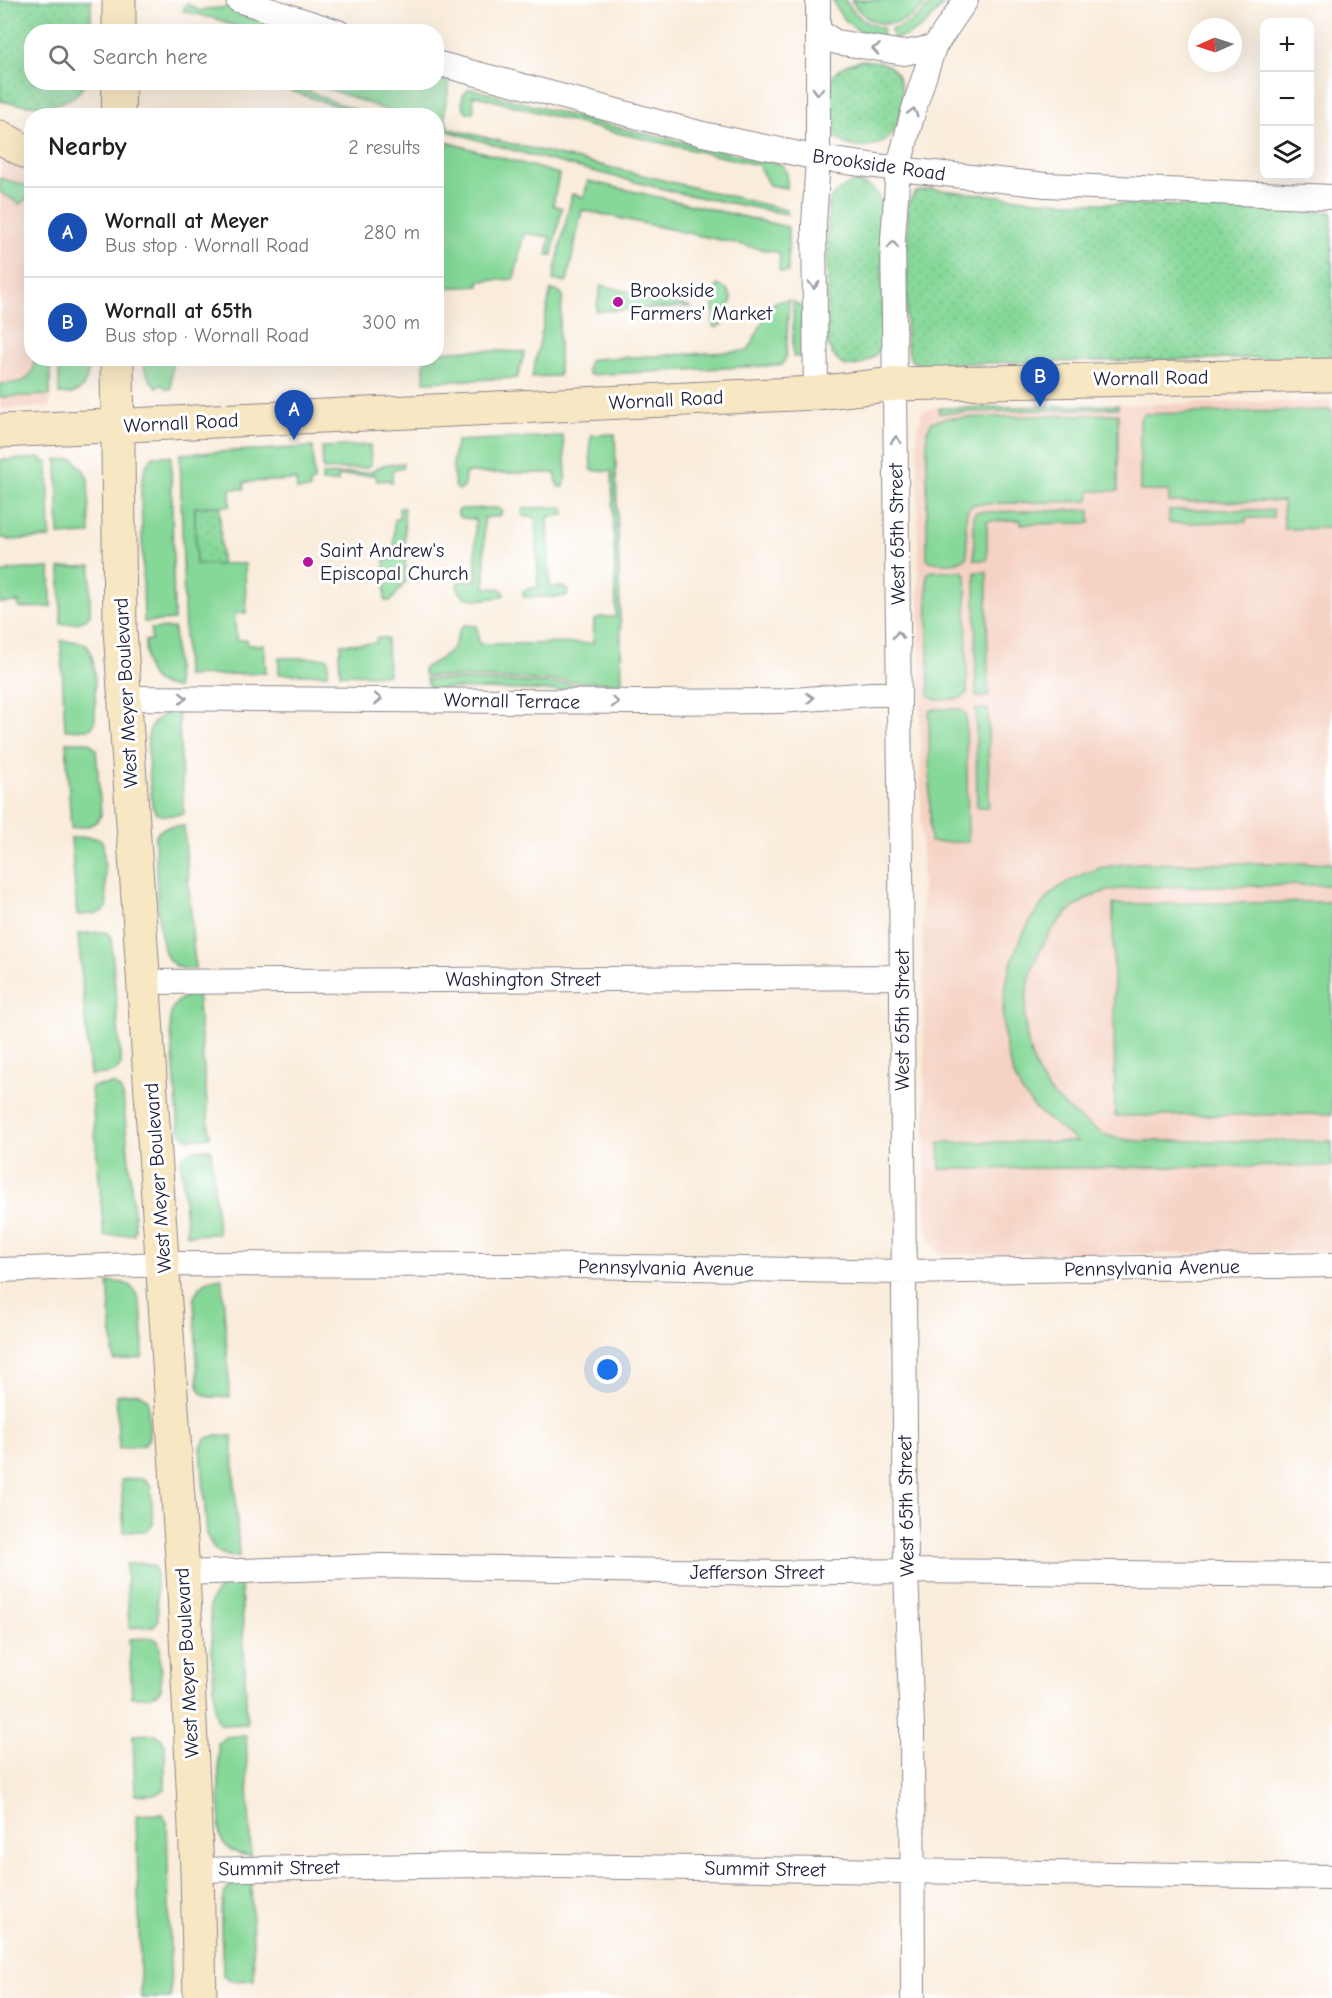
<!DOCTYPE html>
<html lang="en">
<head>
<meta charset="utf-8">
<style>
  body { margin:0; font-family:"Comic Neue",sans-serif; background:#f2f2f2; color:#202124 }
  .controls { position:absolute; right:18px; top:18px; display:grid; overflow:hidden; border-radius:12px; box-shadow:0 6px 24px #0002 }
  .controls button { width:54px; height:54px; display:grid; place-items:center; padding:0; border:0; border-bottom:2px solid #e0e0e0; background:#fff; color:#202124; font:30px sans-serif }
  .compass { position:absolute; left:1188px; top:18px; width:54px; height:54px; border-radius:50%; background:#fff; box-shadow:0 6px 24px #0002; rotate:267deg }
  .you { position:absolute; left:608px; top:1370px; width:21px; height:21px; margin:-15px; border:4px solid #fff; border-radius:50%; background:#1a73e8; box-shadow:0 0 0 9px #1a73e833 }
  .badge { display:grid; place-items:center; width:39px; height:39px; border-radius:50%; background:#0f766e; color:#fff; font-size:20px; font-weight:700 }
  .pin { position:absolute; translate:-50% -50px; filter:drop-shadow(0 2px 3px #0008) }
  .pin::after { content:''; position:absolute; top:32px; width:21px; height:18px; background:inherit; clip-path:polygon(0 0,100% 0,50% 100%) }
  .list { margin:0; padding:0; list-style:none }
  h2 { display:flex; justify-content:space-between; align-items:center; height:78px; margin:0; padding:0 24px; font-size:26px }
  h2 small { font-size:20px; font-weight:400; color:#757577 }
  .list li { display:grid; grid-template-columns:39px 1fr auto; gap:18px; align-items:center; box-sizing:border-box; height:90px; padding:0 24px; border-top:2px solid #e0e0e0 }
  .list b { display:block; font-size:22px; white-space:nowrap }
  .list p { margin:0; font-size:20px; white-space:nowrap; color:#757577 }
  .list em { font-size:20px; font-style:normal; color:#757577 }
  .icon { flex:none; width:33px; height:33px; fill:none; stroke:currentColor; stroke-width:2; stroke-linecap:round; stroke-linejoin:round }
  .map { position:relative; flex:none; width:1332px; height:1998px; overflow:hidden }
  .search { position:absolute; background:#fff; box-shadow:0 6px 24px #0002; left:24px; top:24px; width:420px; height:66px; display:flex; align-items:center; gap:15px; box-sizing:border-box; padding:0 21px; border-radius:24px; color:#757577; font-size:22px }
  .panel { position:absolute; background:#fff; box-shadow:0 6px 24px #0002; left:24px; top:108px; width:420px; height:258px; border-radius:24px }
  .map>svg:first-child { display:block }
  .built { fill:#f5d2c2 }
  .grass { fill:#86d899; stroke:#547d6a; stroke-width:1.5 }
  .park { fill:url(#park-dots); stroke:#547d6a; stroke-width:1.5 }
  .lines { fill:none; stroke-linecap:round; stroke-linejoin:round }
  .minor-casing { stroke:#8e878b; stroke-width:26 }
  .secondary-casing { stroke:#8e878b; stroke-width:35 }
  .minor { stroke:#fff; stroke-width:24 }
  .secondary { stroke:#f8e7c3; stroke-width:33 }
  .oneway { stroke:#9c9ca7 }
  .poi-dot { fill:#b5179e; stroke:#fff; stroke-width:2 }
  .labels { text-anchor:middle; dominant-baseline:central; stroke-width:6; stroke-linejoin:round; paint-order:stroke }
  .street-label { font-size:20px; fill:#22223b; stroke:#fff }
  .poi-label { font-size:20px; fill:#22223b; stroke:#fff; text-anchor:start }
</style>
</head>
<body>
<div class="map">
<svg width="1332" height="1998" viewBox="0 0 1332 1998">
  <defs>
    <pattern id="park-dots" width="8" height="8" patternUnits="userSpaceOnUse" patternTransform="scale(1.5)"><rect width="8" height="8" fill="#86d899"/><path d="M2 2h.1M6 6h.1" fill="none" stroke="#73b985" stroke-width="1.8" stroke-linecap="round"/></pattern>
  </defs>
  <rect width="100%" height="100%" fill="#fff"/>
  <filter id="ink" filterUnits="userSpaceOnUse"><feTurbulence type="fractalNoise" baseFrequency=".0167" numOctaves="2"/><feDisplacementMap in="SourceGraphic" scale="12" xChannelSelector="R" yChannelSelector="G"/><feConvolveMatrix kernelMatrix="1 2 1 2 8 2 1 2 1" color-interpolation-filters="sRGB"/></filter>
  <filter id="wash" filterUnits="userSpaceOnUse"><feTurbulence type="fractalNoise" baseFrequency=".008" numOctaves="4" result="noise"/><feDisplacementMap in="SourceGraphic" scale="24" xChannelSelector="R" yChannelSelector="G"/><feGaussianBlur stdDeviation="1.35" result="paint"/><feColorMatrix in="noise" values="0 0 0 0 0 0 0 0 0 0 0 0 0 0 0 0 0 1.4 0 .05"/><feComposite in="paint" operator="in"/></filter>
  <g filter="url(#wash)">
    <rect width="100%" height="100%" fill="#f9ecdb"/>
    <!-- built -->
    <path class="built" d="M0 156 31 167 32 358 50 359V407L0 409Z
      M1332 401V1252L950 1255 942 1253 935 1248 930 1239 926 1222 917 429 922 412 933 408Z"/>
    <!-- grass -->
    <path class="grass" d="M833 0H845C855 15 865 25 883 28L882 39C859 33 841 23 833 0Z
      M851 0H930C906 28 873 35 851 0Z
      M935 0H946C932 20 918 35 893 39L891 29C911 25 921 16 935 0Z
      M186 4 194 7 198 11 207 9 231 7 305 31H246L220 20 183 11Z
      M437 77 444 79 449 85C448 99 439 117 450 129L787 210V214L683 194 526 154 437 128 436 116 400 115 313 83 436 82Z
      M269 83H291L329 100 371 115H361Z
      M469 89H473L590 121 783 165 787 175V188L769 185 758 165 596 128 473 95 474 111 468 113C460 107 460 95 469 89Z
      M436 139 559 174 553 205 562 208 552 255H547L550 237 524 233 514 279 479 281V286L437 288Z
      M0 178 31 187V195L20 204 0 192Z
      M588 181 788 227V272H782L779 270 780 253 582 210 567 281 562 282 553 280 572 194 584 197Z
      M601 285 692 307 596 311Z
      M717 285 727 289 732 299 722 324 716 328 713 326V304Z
      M551 290 560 292 563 296 559 329V376L532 377Z
      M789 300 786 357 782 365 590 375 587 370 589 361 593 359 748 351 771 305 778 301Z
      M793 301 800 306 803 311 801 357H793Z
      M471 350 525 352 517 378 424 382V359L436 358 437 352Z
      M34 359H50V395L0 397V384C20 383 34 383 34 359Z
      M59 359H89C89 370 87 389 74 393 70 395 64 394 59 394Z
      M142 359H172L171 389H166L162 384 157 388C148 379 145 370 142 359Z
      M1118 405V408L939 413V408Z
      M1332 410V528L1284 529 1283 501 1169 502V491H1140V420L1143 414Z
      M1118 414V491H1090L1089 501 974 504 968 509 966 516 967 556C960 565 936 565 927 559V431L932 422 947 418Z
      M615 434 622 683 425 676 423 669C433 662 443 659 451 650 458 642 456 631 464 625L477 626 479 644 593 643 594 621 600 617H616L612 471H595L591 469 590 442 592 435Z
      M563 436 566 472 564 487H558L555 473H465L464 488 459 490 456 488C452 475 452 454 457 441Z
      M370 445 371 465 365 468 323 470 322 447Z
      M313 447 314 482 310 483V489L297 490 296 480 244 482V489H230V506L195 508 196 563 245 564 246 613H235L236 640H247L248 645H264L266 673 186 676 180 454Z
      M153 456H171L174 620 144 622 141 486 145 468Z
      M42 458V462H48L50 538 7 540V538H0V460Z
      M74 459 84 471 88 480 90 534 59 535 57 460Z
      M403 463V468H397L392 472V483L388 480 377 481 376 475 338 476V482H322V475L371 472 383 465Z
      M562 507 565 510 564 515 548 517 550 587H563L568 591V594L563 597H524L523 595 524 590 538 587 536 518 523 516 522 510 525 508Z
      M399 508H404L406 581 391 601H385L384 560 394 559V519H399Z
      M498 508 502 511 500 516 484 518 485 588H499L504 592V595C498 599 471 601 465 597 460 594 458 589 457 584L459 582 476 580 475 519 461 518 458 515V511L461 509Z
      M1090 510V523L1021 524V520L987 521V560H974V514L976 512Z
      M1169 510H1273V518H1246V522L1169 523Z
      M91 566 90 614C83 625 74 623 61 624L60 568Z
      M50 568 51 607 19 608V602L0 603V572H9V570Z
      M933 571H960L964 572 966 576 967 693 960 699 935 700 929 695 927 574Z
      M975 572H987L988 697H976Z
      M174 628 177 688C145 684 146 668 145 641L151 640V629Z
      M376 638H387L388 675 340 674 339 651H341V644L376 643Z
      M61 641C68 641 78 640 85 644 98 652 95 704 95 719L92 728 89 729 65 730Z
      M279 658H328V674H279Z
      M426 679 622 686V692L430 688Z
      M178 709 184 814C170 815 156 820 152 805 151 786 146 754 148 737 150 722 164 711 178 709Z
      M934 709H960L966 714 968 842H930L929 712Z
      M988 709 989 807H977L976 710Z
      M66 742H89L96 749 101 815C96 827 83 827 71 828Z
      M184 826 195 969C185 969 176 968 169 960 156 945 156 862 155 838 159 825 172 827 184 826Z
      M87 837 100 839 103 843 107 907C101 916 88 914 77 915L71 838Z
      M1332 863V885L1138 887C1119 889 1101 890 1085 900 1029 932 1010 1017 1038 1073 1045 1090 1060 1102 1074 1114 1084 1122 1096 1131 1108 1136 1118 1139 1130 1140 1140 1141H1332V1166L940 1169 939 1142H1077C1057 1124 1031 1111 1019 1086 989 1025 1004 950 1046 899 1060 883 1090 869 1110 866 1134 861 1162 864 1187 864 1235 863 1284 863 1332 863Z
      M1332 902V1114L1115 1116 1113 904Z
      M106 932 111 937 121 1064C117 1076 101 1074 90 1075L78 934Z
      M197 994 210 1137C197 1138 184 1143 179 1129L170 1019C171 1003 182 996 197 994Z
      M113 1084 120 1089 123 1096 135 1228 134 1234 104 1236 91 1087Z
      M211 1149 218 1234 187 1235 181 1160C186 1148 199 1150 211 1149Z
      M222 1278 230 1397C215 1397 203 1401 198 1385L194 1298C198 1284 208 1279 222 1278Z
      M108 1282C115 1282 125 1281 131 1287 146 1299 142 1338 143 1356L140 1358 114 1361Z
      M139 1393 148 1400 149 1433 148 1440 144 1445 119 1449 116 1395Z
      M214 1436H232L239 1557C222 1557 212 1551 207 1534L201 1448 205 1439Z
      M141 1478 146 1480 151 1486 153 1525 146 1531 124 1532 121 1480Z
      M144 1563 154 1566 156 1571 158 1620 154 1626 129 1628 126 1564Z
      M241 1582 247 1724 224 1725 218 1722 215 1711 210 1605C214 1588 225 1584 241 1582Z
      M153 1638 158 1641 160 1647 161 1689C155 1699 142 1697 132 1697L129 1639Z
      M156 1734 161 1738 165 1745V1789L156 1794 135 1795 133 1735Z
      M246 1735 251 1856C231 1854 216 1844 220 1821L218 1743 225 1737Z
      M162 1814 167 1822 171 1998H141L136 1815Z
      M241 1881H251L254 1980 232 1981 223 1975V1971C223 1952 218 1911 224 1895 227 1888 234 1883 241 1881Z"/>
    <!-- park -->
    <path class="park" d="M0 0H91V31L32 32V82L85 83C70 113 28 106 0 101Z
      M862 60C871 61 881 61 889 66 909 79 904 122 889 137 881 145 870 147 860 147 851 147 841 143 835 136 825 125 826 87 834 75 841 65 852 63 862 60Z
      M852 182C872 185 879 189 882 210L883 336C882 341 882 347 879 350 872 361 852 372 840 363 833 358 830 349 827 341L828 205 833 195Z
      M931 189 1046 201 1332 212V357L918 364 911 360 906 343 908 204 915 192Z
      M220 506 221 565 196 564 195 507Z"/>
  </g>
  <g filter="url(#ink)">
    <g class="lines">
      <!-- minor casing -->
      <g class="minor-casing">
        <path id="minor" d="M238 0 338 32
          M819 32 836 42 904 53 934 47
          M436 63 703 134 818 158 898 169 1046 185 1332 197
          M816 393 814 225 818 158V0
          M124 698 644 702 780 701 872 694H899
          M144 982 901 977
          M0 1270 163 1264 521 1265 905 1272 1332 1265
          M183 1573 383 1566 778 1573 906 1571 1332 1575
          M197 1870 478 1865 1332 1877
          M913 1998 912 1727 906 1571 901 862 893 239 898 169 915 105 934 47 966 0"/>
      </g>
      <!-- secondary casing -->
      <g class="secondary-casing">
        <path id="secondary" d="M119 0V32
          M118 116 119 82
          M0 137 32 155
          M117 358 120 629 183 1573 197 1870 200 1998
          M0 431 816 393 895 384 1332 375"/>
      </g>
      <!-- minor -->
      <use href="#minor" class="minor"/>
      <!-- secondary -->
      <use href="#secondary" class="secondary"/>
    </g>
    <!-- one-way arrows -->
    <defs><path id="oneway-chevron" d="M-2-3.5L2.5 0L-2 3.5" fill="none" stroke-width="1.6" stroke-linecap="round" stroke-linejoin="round" transform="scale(1.5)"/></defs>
    <g class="oneway">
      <use href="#oneway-chevron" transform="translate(876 49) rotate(-172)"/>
      <use href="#oneway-chevron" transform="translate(818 91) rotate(91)"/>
      <use href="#oneway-chevron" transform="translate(913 112) rotate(-75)"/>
      <use href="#oneway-chevron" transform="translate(893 245) rotate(-89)"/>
      <use href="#oneway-chevron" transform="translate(814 285) rotate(89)"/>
      <use href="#oneway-chevron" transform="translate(896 440) rotate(-91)"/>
      <use href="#oneway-chevron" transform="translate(898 635) rotate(-91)"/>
      <use href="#oneway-chevron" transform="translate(183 698)"/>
      <use href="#oneway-chevron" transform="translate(810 698) rotate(-4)"/>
      <use href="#oneway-chevron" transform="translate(378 699) rotate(1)"/>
      <use href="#oneway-chevron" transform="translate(615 702) rotate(1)"/>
    </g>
  </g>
  <!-- markers -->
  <g class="poi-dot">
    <circle cx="618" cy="302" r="6"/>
    <circle cx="308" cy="562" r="6"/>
  </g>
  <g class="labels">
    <!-- street labels -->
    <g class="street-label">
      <text transform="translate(879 165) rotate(8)">Brookside Road</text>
      <text transform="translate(1151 378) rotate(-1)">Wornall Road</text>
      <text transform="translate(666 400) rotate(-3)">Wornall Road</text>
      <text transform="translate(181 423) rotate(-3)">Wornall Road</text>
      <text transform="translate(897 534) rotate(-91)">West 65th Street</text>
      <text transform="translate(126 693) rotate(-93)">West Meyer Boulevard</text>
      <text transform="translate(512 701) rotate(1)">Wornall Terrace</text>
      <text x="523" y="979">Washington Street</text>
      <text transform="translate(902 1020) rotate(-90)">West 65th Street</text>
      <text transform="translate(158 1178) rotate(-94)">West Meyer Boulevard</text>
      <text transform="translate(666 1268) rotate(1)">Pennsylvania Avenue</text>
      <text transform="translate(1152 1268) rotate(-1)">Pennsylvania Avenue</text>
      <text transform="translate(906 1506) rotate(-91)">West 65th Street</text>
      <text x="757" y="1572">Jefferson Street</text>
      <text transform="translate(187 1663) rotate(-93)">West Meyer Boulevard</text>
      <text transform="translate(279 1868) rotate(-1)">Summit Street</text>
      <text transform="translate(765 1869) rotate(1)">Summit Street</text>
    </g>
    <!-- poi labels -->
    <g class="poi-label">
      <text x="630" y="290">Brookside<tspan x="630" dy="23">Farmers' Market</tspan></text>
      <text x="320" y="550">Saint Andrew's<tspan x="320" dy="23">Episcopal Church</tspan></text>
    </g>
  </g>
</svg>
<div class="controls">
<button>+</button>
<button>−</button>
<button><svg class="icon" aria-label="layers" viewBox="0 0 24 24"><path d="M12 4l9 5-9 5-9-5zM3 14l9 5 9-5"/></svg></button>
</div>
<svg class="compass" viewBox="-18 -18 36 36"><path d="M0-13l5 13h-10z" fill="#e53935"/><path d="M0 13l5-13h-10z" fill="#757577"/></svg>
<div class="you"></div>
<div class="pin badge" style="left:294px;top:440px;background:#1a4fb4">A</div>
<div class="pin badge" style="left:1040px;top:407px;background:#1a4fb4">B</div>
<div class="search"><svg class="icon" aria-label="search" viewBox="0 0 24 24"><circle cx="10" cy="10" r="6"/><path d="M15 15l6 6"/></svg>Search here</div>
<section class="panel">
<h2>Nearby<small>2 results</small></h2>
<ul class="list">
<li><span class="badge" style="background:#1a4fb4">A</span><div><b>Wornall at Meyer</b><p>Bus stop · Wornall Road</p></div><em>280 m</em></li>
<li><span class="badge" style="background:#1a4fb4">B</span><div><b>Wornall at 65th</b><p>Bus stop · Wornall Road</p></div><em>300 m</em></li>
</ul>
</section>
</div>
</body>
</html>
